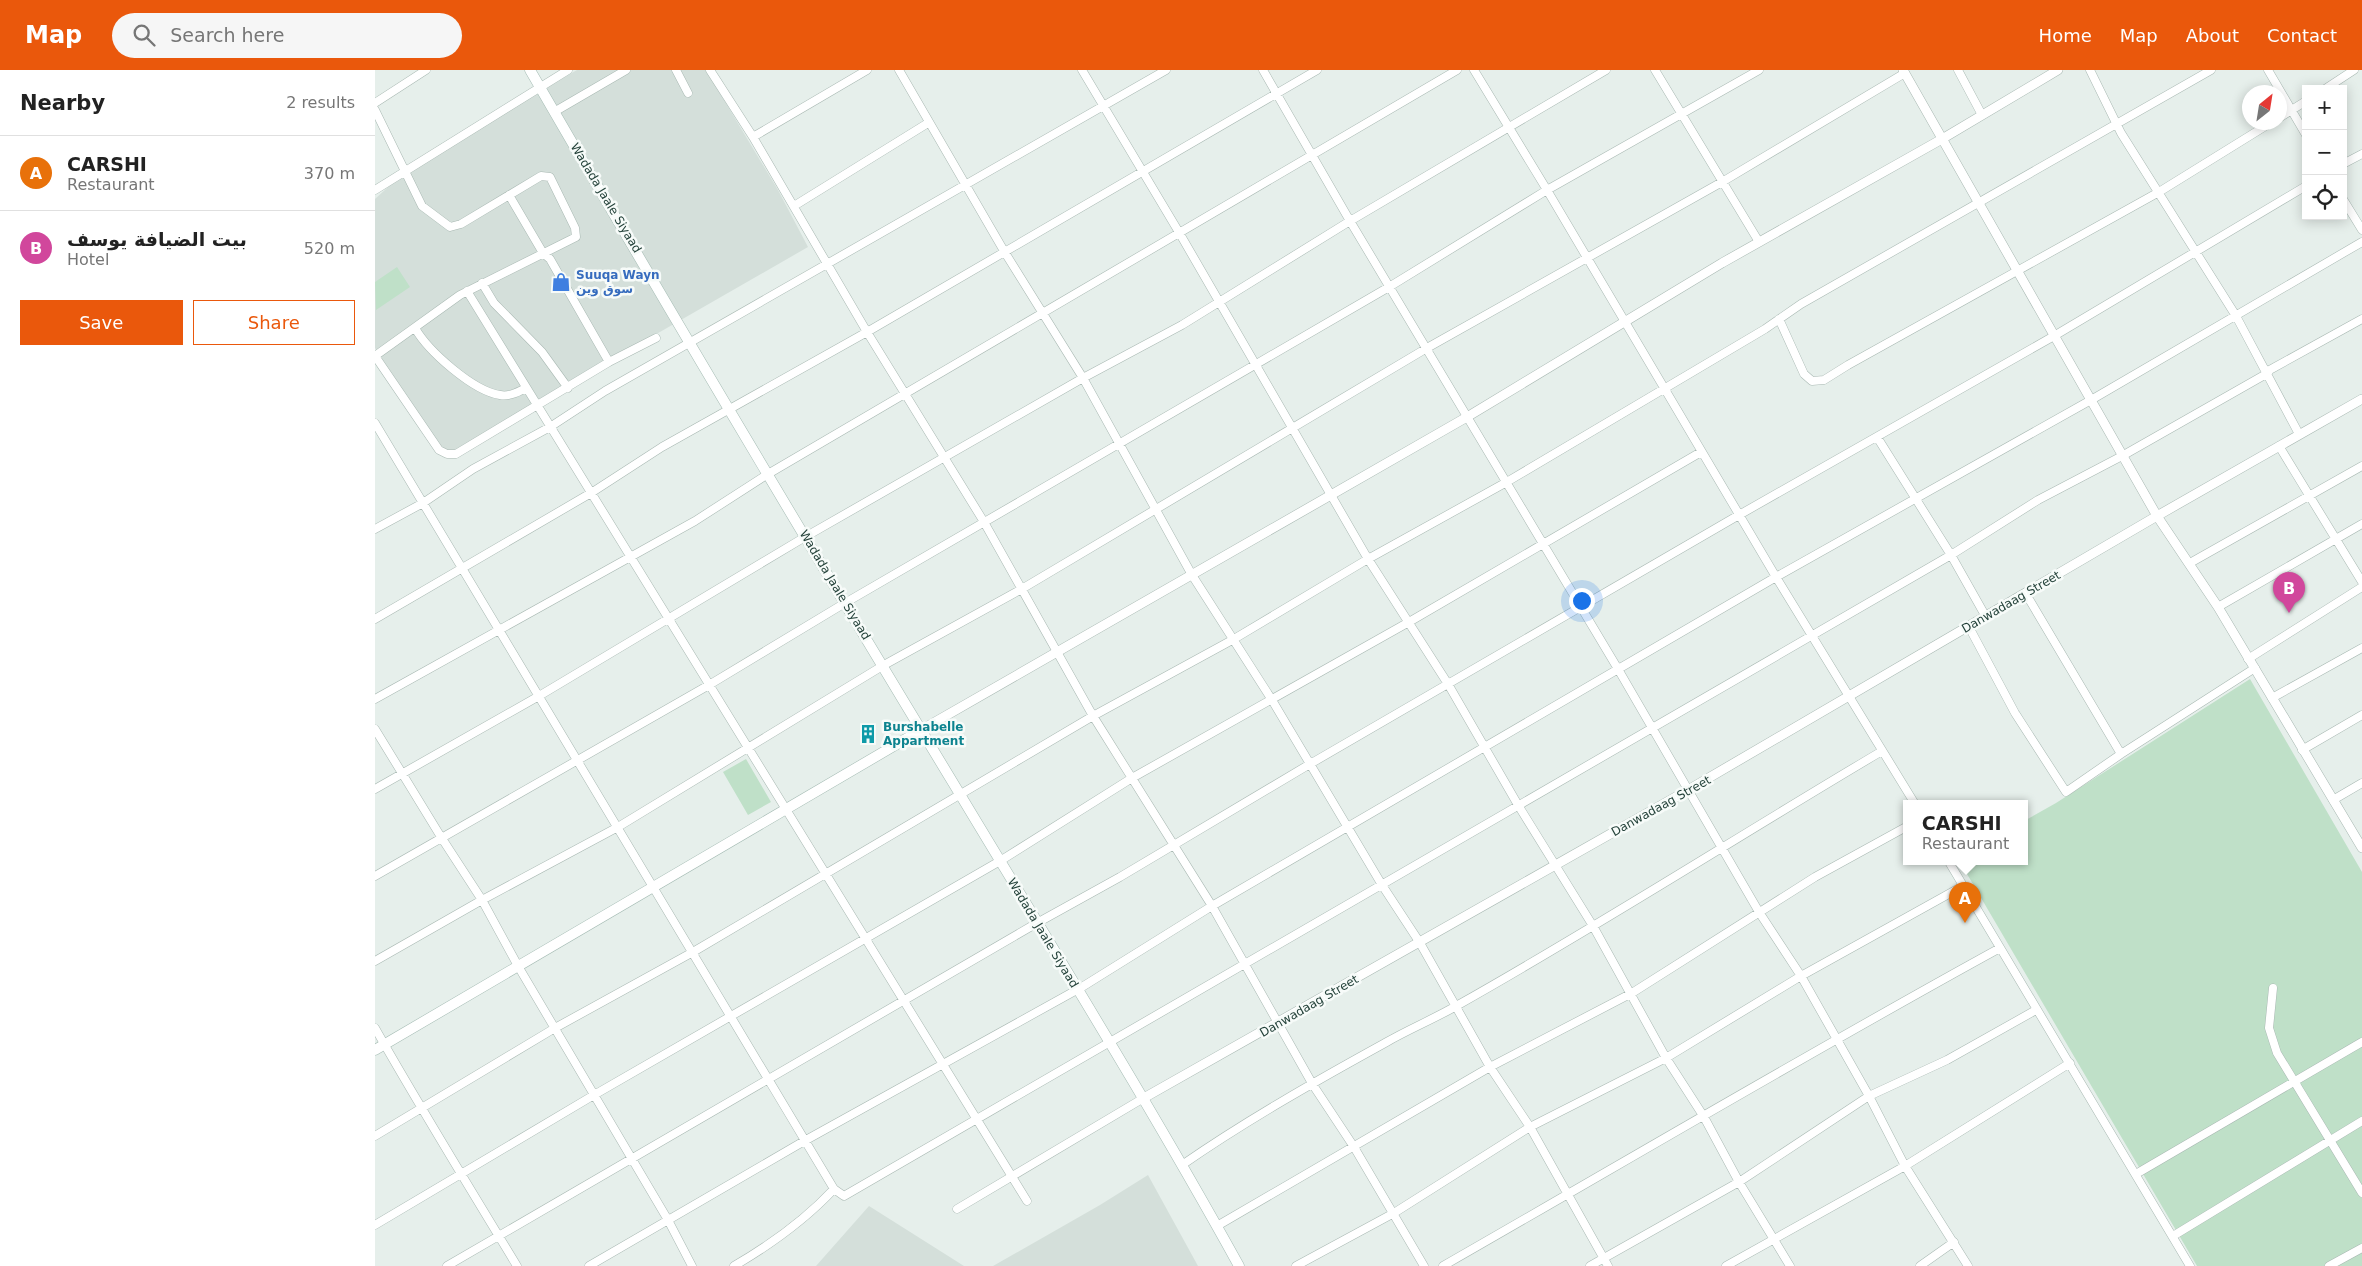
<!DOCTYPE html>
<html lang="en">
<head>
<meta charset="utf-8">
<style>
  body { margin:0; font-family:"DejaVu Sans","Noto Naskh Arabic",sans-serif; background:#f6f6f6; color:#222 }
  .controls { position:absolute; right:15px; top:15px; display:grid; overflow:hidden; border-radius:0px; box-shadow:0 2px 12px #0003 }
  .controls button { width:45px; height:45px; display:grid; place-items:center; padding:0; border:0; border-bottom:1px solid #e0e0e0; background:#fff; color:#222; font:25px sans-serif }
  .compass { position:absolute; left:1867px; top:15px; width:45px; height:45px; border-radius:50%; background:#fff; box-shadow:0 2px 12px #0003; rotate:30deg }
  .you { position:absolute; left:1206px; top:530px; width:18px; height:18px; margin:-12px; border:4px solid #fff; border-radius:50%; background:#1a73e8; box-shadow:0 0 0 8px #1a73e833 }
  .badge { display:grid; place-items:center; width:32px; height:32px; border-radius:50%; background:#ea580c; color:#fff; font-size:16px; font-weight:700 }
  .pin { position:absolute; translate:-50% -41px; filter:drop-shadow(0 1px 2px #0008) }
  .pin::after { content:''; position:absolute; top:26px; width:18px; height:15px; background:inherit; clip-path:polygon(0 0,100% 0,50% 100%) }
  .popup { position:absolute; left:1528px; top:730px; width:125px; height:65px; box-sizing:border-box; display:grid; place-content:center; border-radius:0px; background:#fff; filter:drop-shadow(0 1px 4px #0005); font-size:16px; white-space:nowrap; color:#767676 }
  .popup b { font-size:19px; color:#222 }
  .popup::after { content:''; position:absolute; left:50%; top:100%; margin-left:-10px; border:10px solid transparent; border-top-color:#fff }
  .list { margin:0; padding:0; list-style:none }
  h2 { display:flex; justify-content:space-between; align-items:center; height:65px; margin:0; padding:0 20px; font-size:21px }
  h2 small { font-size:16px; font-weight:400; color:#767676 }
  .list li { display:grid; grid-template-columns:32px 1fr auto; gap:15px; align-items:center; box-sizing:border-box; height:75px; padding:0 20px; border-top:1px solid #e0e0e0 }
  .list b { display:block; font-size:19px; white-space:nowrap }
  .list p { margin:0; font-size:16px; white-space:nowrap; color:#767676 }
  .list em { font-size:16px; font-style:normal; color:#767676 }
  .actions { display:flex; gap:10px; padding:15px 20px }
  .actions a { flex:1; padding:11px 0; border:1px solid #ea580c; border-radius:0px; text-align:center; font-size:18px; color:#ea580c }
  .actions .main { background:#ea580c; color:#fff }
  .icon { flex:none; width:28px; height:28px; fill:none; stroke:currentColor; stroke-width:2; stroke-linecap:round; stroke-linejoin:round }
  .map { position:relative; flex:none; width:1987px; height:1196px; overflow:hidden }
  header { display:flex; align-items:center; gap:30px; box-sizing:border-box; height:70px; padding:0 25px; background:#ea580c; color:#fff }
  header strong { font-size:24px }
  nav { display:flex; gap:28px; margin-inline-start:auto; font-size:18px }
  .search { width:350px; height:45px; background:#f6f6f6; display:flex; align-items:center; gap:12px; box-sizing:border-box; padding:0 18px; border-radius:28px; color:#767676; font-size:19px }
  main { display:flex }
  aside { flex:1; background:#fff }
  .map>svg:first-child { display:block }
  .built { fill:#d4dfda }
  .green { fill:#bfe0c8 }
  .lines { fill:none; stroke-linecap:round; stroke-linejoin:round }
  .minor-casing { stroke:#a8b8b2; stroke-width:9 }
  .tertiary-casing { stroke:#a8b8b2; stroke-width:10 }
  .secondary-casing { stroke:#a4bbb3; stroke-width:11 }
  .minor { stroke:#fff; stroke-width:8 }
  .tertiary { stroke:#fff; stroke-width:9 }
  .secondary { stroke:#fff; stroke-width:10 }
  .labels { text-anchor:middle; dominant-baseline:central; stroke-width:5; stroke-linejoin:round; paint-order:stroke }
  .street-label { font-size:12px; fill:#24423a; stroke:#f7fbf9 }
  .shop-label { font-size:12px; font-weight:bold; fill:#366cbe; stroke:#f7fbf9; text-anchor:start }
  .culture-label { font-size:12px; font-weight:bold; fill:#0d838f; stroke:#f7fbf9; text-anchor:start }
</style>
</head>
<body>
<header>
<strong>Map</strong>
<div class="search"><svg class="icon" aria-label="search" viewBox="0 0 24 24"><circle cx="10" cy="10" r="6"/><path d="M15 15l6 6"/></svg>Search here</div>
<nav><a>Home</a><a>Map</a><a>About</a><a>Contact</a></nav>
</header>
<main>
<aside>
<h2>Nearby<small>2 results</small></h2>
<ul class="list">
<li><span class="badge" style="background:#e8710a">A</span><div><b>CARSHI</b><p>Restaurant</p></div><em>370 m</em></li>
<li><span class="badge" style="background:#d1479c">B</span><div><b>بيت الضيافة يوسف</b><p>Hotel</p></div><em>520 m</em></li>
</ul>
<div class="actions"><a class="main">Save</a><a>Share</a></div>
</aside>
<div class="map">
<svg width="1987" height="1196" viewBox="0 0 1987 1196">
  <rect width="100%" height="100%" fill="#e6efeb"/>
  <!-- built -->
  <path class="built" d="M202 0H331L403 120 433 177 69 386 0 278V129L35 97Z
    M773 1105 823 1196H618L725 1135Z
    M494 1136 589 1196H441Z"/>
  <!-- green -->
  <path class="green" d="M22 197 35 217 1 240 0 212Z
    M1875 609 1987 802V1196H1822L1585 792H1649V751L1681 733Z
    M371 689 396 732 373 745 348 702Z"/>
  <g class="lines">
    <!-- minor casing -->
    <g class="minor-casing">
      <path id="minor" d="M301 0 313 23
        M335 0 378 67 492 262 609 452 718 646 837 836 938 1015 979 1077 1049 1196
        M524 0 629 181 708 308 817 505 897 630 1007 815 1045 873 1115 997 1155 1057 1233 1196
        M707 0 805 164 993 489 1073 614 1143 735 1218 856 1291 988 1329 1047 1364 1112 1415 1196
        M888 0 975 151 1243 599 1384 842 1426 906 1494 1026 1530 1096 1593 1196
        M1099 0 1172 120 1401 507 1540 734
        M1280 0 1384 172
        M1583 0 1607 45
        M1715 0 1746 63 1861 246 1924 364
        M1893 0 1931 65
        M1950 19 1979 0
        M0 33 51 0
        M0 40 47 136 75 157 86 154 166 106 175 107 200 158 201 167 85 225 0 286
        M179 42 251 0
        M1904 48 1931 31
        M378 67 492 0
        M1968 94 1987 84
        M0 120 193 0
        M134 125 168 183 175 189 234 292
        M1968 129 1987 160
        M419 136 553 53
        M107 213 119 233 167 282 193 318
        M92 221 652 1131
        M1404 249 1429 304 1437 311 1449 310 1473 295 1784 122 1897 52
        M40 258C53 281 98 321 125 325 134 327 143 322 151 318
        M0 286 64 380 72 384H81L234 292 281 268
        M1891 302 1987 249
        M0 353 459 1119 469 1126 1576 485 1663 430 1747 386 1893 303
        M1502 367 1576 485 1611 547
        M1904 376 1987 512
        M0 459 48 433 98 399 175 357 230 321 791 0
        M1815 493 1987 396
        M1651 524 1746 684
        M1843 537 1987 454
        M0 549 216 423 287 377 492 262 942 0
        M1594 557 1640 643 1691 722 1746 684 1880 598
        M1873 589 1987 517
        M1897 628 1987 578
        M0 629 320 451 393 404 1082 0
        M0 659 66 767 107 830 143 896 293 1150 317 1196
        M1927 680 1987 645
        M0 719 164 626 430 467 708 308 807 255 975 151 1231 0
        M1958 730 1987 713
        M1574 792 1815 1196
        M0 806 334 615 470 533 1014 217 1172 120 1384 0
        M0 891 107 830 243 757 509 595 645 520 1052 278 1347 112 1530 3
        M1898 918 1894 958 1902 983 1987 1123
        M0 958C46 1039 94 1117 142 1196
        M0 1066 180 958 318 882 718 646 859 569 993 489 1130 413 1390 259 1426 234 1836 0
        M807 1095C872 1050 941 1011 1010 973 1034 959 1059 949 1083 935 1227 854 1365 765 1507 681
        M1761 1104 1987 972
        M582 1139 767 1029
        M0 1155 219 1025 625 791 757 708 1034 552 1326 382
        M842 1156 1115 997 1257 923 1440 807 1531 757
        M1798 1166 1987 1051
        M72 1196 662 853 745 807 935 694 1364 445 1679 266 1931 116
        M214 1196 431 1070 707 917 837 836 1401 507 1716 330 1987 172
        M359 1196C395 1175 430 1150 459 1119
        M921 1196 1019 1143 1155 1057 1291 988 1426 906 1588 816
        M1068 1196C1253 1090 1437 981 1625 878
        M1215 1196 1364 1112 1494 1026 1572 990 1661 940
        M1351 1196 1530 1096 1695 993
        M1545 1196 1579 1172
        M1954 1196 1987 1178"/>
    </g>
    <!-- tertiary casing -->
    <g class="tertiary-casing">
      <path id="tertiary" d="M1528 0 1782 446 1843 537 1987 778
        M546 660 1092 347 1347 193 1567 69 1683 0
        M767 1029 1313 720 1782 446 1987 329"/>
    </g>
    <!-- secondary casing -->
    <g class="secondary-casing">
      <path id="secondary" d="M155 0C295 242 438 482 583 721 678 879 775 1035 864 1196
        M0 980 546 660"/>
    </g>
    <!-- minor -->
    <use href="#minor" class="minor"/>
    <!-- tertiary -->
    <use href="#tertiary" class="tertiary"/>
    <!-- secondary -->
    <use href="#secondary" class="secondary"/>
  </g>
  <!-- icons -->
  <defs>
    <g id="shop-bare" transform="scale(1.5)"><path d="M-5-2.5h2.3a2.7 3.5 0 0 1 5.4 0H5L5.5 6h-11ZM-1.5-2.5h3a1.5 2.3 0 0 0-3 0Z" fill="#3f7fe0" stroke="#f7fbf9" stroke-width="2.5" paint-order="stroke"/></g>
    <g id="building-bare" transform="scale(1.5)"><path d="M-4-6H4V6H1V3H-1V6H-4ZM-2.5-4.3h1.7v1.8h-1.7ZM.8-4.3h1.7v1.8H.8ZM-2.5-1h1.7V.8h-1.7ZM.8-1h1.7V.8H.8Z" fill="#0f9aa8" stroke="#f7fbf9" stroke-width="2.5" paint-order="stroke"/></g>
  </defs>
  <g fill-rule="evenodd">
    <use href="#shop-bare" x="186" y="212"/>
    <use href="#building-bare" x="493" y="664"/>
  </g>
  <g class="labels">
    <!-- street labels -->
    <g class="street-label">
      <text transform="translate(231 128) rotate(59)">Wadada Jaale Siyaad</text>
      <text transform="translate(460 515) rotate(59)">Wadada Jaale Siyaad</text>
      <text transform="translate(1636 532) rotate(-30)">Danwadaag Street</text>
      <text transform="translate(1286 736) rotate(-29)">Danwadaag Street</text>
      <text transform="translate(668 863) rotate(59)">Wadada Jaale Siyaad</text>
      <text transform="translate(934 936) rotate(-30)">Danwadaag Street</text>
    </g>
    <!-- shop labels -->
    <g class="shop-label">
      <text x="201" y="205">Suuqa Wayn<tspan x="201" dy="14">سوق وين</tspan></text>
    </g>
    <!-- culture labels -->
    <g class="culture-label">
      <text x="508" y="657">Burshabelle<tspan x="508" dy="14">Appartment</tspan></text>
    </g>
  </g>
</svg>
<div class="controls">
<button>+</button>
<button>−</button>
<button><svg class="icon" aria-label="locate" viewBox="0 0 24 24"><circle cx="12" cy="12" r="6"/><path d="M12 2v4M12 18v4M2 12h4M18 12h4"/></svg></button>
</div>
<svg class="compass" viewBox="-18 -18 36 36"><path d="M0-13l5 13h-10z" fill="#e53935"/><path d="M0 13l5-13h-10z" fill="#767676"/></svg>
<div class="you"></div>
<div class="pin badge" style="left:1590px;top:853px;background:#e8710a">A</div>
<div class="popup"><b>CARSHI</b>Restaurant</div>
<div class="pin badge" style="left:1914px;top:543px;background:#d1479c">B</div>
</div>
</main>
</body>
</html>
